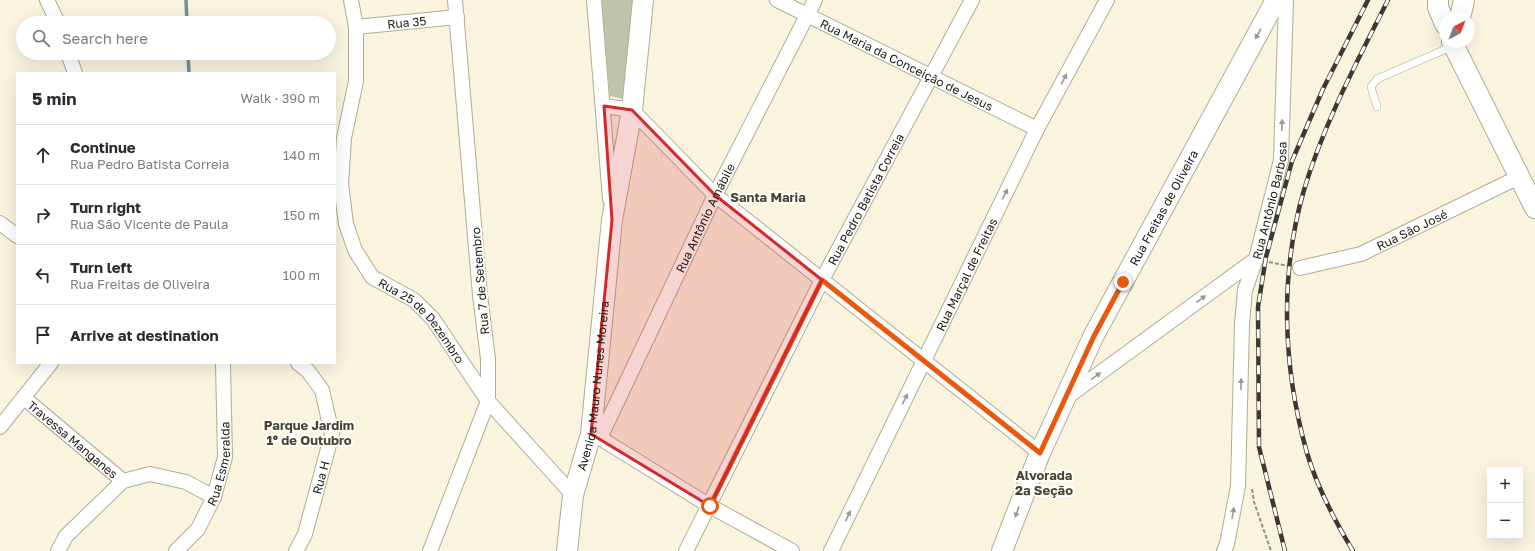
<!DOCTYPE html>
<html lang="en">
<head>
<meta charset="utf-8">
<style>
  body { margin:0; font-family:"Golos Text",sans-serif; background:#f2f2f3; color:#2b2b33 }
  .controls { position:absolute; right:12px; bottom:12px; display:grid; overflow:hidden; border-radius:0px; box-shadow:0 4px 16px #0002 }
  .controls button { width:36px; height:36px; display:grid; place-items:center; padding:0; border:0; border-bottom:1px solid #e1e1e2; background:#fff; color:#2b2b33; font:20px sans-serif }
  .compass { position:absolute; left:1439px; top:12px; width:36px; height:36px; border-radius:50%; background:#fff; box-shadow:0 4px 16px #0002; rotate:41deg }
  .stop { position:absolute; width:12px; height:12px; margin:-9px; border:3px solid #ea580c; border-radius:50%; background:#fff }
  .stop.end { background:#ea580c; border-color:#fff; box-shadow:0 1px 4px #0008 }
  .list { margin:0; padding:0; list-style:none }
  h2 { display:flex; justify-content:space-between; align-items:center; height:52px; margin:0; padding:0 16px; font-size:17px }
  h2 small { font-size:13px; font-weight:400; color:#7c7c81 }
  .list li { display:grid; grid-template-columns:26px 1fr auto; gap:12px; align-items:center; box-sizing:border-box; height:60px; padding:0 16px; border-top:1px solid #e1e1e2 }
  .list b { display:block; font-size:15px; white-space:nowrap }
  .list p { margin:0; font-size:13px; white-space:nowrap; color:#7c7c81 }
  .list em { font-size:13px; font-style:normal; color:#7c7c81 }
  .icon { flex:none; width:22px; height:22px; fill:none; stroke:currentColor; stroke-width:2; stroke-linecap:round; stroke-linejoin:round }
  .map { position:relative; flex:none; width:1535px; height:551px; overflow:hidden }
  .search { position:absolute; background:#fff; box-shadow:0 4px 16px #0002; left:16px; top:16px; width:320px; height:44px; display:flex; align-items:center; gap:10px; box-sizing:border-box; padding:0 14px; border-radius:22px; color:#7c7c81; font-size:15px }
  .panel { position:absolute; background:#fff; box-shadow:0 4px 16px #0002; left:16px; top:72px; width:320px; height:292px; border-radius:0px }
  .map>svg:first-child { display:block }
  .green { fill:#bec4a8 }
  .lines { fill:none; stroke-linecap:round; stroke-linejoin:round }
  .stream { stroke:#708f9b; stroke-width:3.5 }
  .lane-casing { stroke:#b1ab97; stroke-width:8 }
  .street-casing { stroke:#b1ab97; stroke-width:16 }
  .secondary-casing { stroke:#b1ab97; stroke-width:22 }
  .path { stroke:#979283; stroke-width:2; stroke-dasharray:4 2; stroke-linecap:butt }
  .lane { stroke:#fff; stroke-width:7 }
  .street { stroke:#fff; stroke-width:14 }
  .secondary { stroke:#fff; stroke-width:20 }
  .rail-casing { stroke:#3c3930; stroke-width:4.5 }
  .rail { stroke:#fff; stroke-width:3; stroke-dasharray:9; stroke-linecap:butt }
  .oneway { fill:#999895 }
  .route { stroke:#ea580c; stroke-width:5 }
  .marked { fill:#d62828; fill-opacity:0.2; stroke:#d62828; stroke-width:3; stroke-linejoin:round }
  .labels { text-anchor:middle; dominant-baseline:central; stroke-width:4; stroke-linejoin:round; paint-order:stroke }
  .street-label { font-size:12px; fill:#1d1b13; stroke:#fff }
  .neighbourhood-label { font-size:13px; font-weight:bold; fill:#4a4433; stroke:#fff }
</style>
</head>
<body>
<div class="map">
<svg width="1535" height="551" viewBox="0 0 1535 551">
  <rect width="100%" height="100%" fill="#faf3de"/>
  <!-- green -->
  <path class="green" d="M601 0H638L628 100 610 96Z"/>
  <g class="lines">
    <!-- stream -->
    <path class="stream" d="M186 0 187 23
      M188 53 189 73"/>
    <!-- lane casing -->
    <g class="lane-casing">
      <path id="lane" d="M1377 107 1371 87 1377 79 1453 46"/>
    </g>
    <!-- street casing -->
    <g class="street-casing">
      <g id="street">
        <path d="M47 0 58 23"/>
        <path id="s1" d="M351 0 356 27V81L344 138 341 184 346 224 355 250 372 277 414 300 433 319 488 401 573 495"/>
        <path d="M594 0 610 199"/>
        <path id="s2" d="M777 0 1037 129"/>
        <path id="s3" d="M356 27 457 17"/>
        <path d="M68 53 75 73"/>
        <path d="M604 106 632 110 715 195 1040 453"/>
        <path d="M0 223 17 236"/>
        <path id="s4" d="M1300 268 1361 254 1519 177"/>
        <path d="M1067 397 1256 259"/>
        <path id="s5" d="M24 398 123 481"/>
        <path d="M0 427 51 363"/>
        <path d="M592 435 600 438 710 506 792 551"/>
        <path id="s6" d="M600 438 715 195 815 0"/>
        <path d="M58 551 66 536 123 481 150 474 186 482 214 497"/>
        <path id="s7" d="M176 551 198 529 214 497 225 457 223 363"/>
        <path id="s8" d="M296 551 305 534 332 434 322 390 308 371 298 363"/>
        <path d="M430 551 488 401V359L480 295 455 0"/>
        <path id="s9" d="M686 551 822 280 972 0"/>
        <path id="s10" d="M831 551 1037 129 1107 0"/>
        <path id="s11" d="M1224 551 1227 544 1238 486 1242 324 1245 290 1256 259 1281 160 1286 0"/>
      </g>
    </g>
    <!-- secondary casing -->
    <g class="secondary-casing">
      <g id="secondary">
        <path d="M1438 0V7L1445 24"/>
        <path d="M1460 18 1464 0"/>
        <path d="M1452 42 1535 208"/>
        <path id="s12" d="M567 551 573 495 591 434 612 220 632 110 643 0"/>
        <path id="s13" d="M1002 551 1040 453 1094 335 1276 0"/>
      </g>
    </g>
    <!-- path -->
    <path class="path" d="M1269 262 1288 266
      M1252 489 1254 502 1271 551"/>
    <!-- lane -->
    <use href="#lane" class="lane"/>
    <!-- street -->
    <use href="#street" class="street"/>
    <!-- secondary -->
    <use href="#secondary" class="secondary"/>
    <!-- rail casing -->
    <g class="rail-casing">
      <path id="rail" d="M1285 551 1259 447 1258 307 1266 257 1292 161 1323 89 1368 0
        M1353 551C1335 521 1317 487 1307 453 1283 368 1279 276 1304 190 1324 123 1357 62 1388 0"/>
    </g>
    <!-- rail -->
    <use href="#rail" class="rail"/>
  </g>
  <!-- one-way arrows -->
  <defs><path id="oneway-solid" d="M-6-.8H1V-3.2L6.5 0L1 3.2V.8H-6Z"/></defs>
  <g class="oneway">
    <use href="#oneway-solid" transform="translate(1258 34) rotate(119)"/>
    <use href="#oneway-solid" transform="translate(1064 79) rotate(-62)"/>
    <use href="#oneway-solid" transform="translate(1282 125) rotate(-88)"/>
    <use href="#oneway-solid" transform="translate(1005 194) rotate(-64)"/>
    <use href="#oneway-solid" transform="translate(1201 299) rotate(-36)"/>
    <use href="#oneway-solid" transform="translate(1096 376) rotate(-36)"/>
    <use href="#oneway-solid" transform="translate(1241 384) rotate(-89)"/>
    <use href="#oneway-solid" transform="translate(905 399) rotate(-63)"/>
    <use href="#oneway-solid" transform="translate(1017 512) rotate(111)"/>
    <use href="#oneway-solid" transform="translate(1233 513) rotate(-80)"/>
    <use href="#oneway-solid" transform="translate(848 516) rotate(-65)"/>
  </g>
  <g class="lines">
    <!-- route -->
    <path class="route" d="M710 506 822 280 1040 453 1094 336 1123 282"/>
  </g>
  <!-- marked area -->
  <path class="marked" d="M604 106 632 110 715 195 822 280 710 506 591 434 612 220Z"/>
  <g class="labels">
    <!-- street labels -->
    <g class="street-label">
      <text stroke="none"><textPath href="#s3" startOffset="51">Rua 35</textPath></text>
      <text stroke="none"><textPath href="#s2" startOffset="145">Rua Maria da Conceição de Jesus</textPath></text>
      <text stroke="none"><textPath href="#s11" startOffset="356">Rua Antônio Barbosa</textPath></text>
      <text stroke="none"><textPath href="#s9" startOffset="395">Rua Pedro Batista Correia</textPath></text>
      <text stroke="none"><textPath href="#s13" startOffset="380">Rua Freitas de Oliveira</textPath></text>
      <text stroke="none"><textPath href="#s6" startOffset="244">Rua Antônio Amábile</textPath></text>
      <text stroke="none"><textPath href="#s4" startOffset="119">Rua São José</textPath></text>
      <text stroke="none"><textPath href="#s10" startOffset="308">Rua Marçal de Freitas</textPath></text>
      <text transform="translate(480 281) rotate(-95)">Rua 7 de Setembro</text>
      <text stroke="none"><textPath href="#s1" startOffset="353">Rua 25 de Dezembro</textPath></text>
      <text stroke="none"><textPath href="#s12" startOffset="168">Avenida Mauro Nunes Moreira</textPath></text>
      <text stroke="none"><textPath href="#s5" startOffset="64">Travessa Manganes</textPath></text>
      <text stroke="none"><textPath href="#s7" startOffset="101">Rua Esmeralda</textPath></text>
      <text stroke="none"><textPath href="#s8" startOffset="78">Rua H</textPath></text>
    </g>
    <!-- neighbourhood labels -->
    <g class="neighbourhood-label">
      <text x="768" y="197">Santa Maria</text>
      <text x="309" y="425">Parque Jardim<tspan x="309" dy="15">1º de Outubro</tspan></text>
      <text x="1044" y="475">Alvorada<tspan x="1044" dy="15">2ª Seção</tspan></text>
    </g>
  </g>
</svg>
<div class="controls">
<button>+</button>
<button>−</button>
</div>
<svg class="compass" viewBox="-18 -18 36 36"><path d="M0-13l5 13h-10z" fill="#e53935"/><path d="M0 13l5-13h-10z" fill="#7c7c81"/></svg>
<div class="stop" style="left:710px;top:506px"></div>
<div class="stop end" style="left:1123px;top:282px"></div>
<div class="search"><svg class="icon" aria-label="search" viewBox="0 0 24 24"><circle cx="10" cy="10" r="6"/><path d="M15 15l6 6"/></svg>Search here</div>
<section class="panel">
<h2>5 min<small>Walk · 390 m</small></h2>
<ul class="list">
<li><svg class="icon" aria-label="ahead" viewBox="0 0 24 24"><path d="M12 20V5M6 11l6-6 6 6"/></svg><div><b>Continue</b><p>Rua Pedro Batista Correia</p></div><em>140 m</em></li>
<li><svg class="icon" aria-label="right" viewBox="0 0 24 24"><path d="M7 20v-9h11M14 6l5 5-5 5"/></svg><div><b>Turn right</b><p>Rua São Vicente de Paula</p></div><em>150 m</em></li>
<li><svg class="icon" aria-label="left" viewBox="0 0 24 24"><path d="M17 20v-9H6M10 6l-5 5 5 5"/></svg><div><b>Turn left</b><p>Rua Freitas de Oliveira</p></div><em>100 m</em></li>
<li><svg class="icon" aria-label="arrive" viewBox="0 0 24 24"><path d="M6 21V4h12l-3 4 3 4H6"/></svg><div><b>Arrive at destination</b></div></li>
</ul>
</section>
</div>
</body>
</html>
